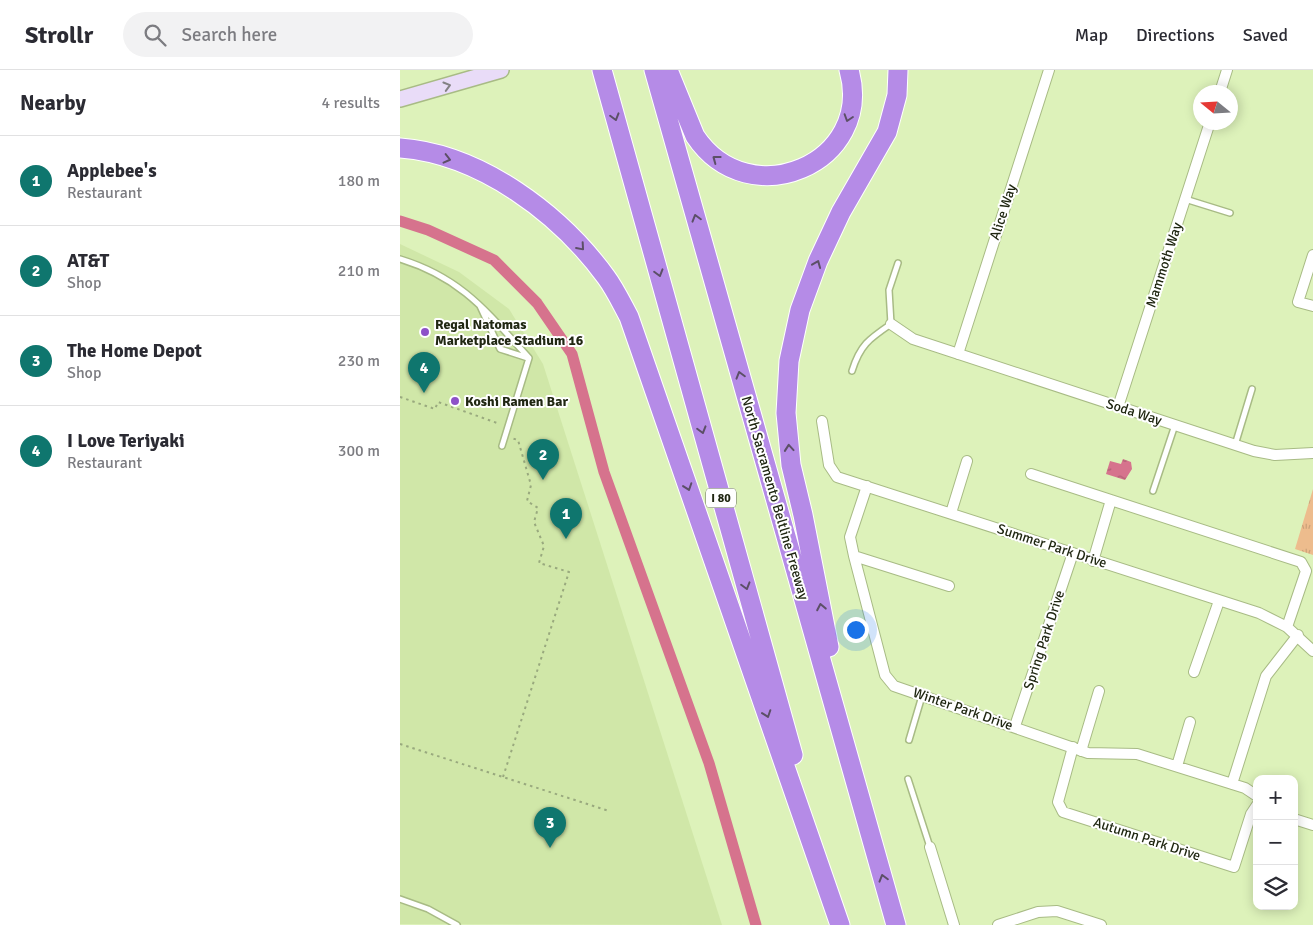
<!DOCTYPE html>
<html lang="en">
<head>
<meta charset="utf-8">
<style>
  body { margin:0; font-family:Signika,sans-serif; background:#f2f2f3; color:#2b2b33 }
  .controls { position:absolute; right:15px; bottom:15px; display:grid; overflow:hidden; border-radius:10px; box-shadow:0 2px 12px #0003 }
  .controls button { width:45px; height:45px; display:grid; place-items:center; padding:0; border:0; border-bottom:1px solid #e1e1e2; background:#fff; color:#2b2b33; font:25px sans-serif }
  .compass { position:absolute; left:793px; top:15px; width:45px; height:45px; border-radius:50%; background:#fff; box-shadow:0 2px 12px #0003; rotate:288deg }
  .you { position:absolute; left:455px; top:559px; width:18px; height:18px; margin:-12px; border:4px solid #fff; border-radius:50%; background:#1a73e8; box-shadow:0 0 0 8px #1a73e833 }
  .badge { display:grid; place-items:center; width:32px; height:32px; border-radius:50%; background:#0f766e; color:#fff; font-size:16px; font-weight:700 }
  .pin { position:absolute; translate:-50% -41px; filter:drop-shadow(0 1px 2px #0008) }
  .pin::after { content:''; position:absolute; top:26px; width:18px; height:15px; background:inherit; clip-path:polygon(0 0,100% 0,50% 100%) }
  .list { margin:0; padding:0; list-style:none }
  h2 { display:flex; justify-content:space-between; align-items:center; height:65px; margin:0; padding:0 20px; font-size:21px }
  h2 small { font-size:16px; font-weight:400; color:#7c7c81 }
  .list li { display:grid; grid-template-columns:32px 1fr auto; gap:15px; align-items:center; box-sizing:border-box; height:90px; padding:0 20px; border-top:1px solid #e1e1e2 }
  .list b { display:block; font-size:19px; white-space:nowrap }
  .list p { margin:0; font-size:16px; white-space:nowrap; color:#7c7c81 }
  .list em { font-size:16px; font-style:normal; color:#7c7c81 }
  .icon { flex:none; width:28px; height:28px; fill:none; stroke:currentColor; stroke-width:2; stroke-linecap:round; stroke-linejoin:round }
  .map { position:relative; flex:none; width:913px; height:855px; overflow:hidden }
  header { display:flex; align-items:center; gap:30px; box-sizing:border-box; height:70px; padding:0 25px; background:#fff; border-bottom:1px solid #e1e1e2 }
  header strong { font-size:24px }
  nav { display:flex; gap:28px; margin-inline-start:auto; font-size:18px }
  .search { width:350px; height:45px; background:#f2f2f3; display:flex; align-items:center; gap:12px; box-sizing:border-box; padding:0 18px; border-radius:28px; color:#7c7c81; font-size:19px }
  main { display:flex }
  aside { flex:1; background:#fff }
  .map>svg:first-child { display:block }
  .built { fill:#d0e7a8 }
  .park { fill:url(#park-tufts) }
  .water { fill:url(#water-ripples) }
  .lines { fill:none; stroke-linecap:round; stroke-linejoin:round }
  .canal { stroke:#d6738d; stroke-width:11 }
  .lane-casing { stroke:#a8bb85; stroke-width:8 }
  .street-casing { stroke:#a8bb85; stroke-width:12 }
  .secondary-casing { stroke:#a8bb85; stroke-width:18 }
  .highway-casing { stroke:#fff; stroke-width:21 }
  .path { stroke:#99a97e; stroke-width:2; stroke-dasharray:2.5 4; stroke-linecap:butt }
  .lane { stroke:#fff; stroke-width:5 }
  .street { stroke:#fff; stroke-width:10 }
  .secondary { stroke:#e9dcf8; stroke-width:15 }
  .highway { stroke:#b58be7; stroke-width:19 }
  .oneway { stroke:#848285 }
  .oneway2 { stroke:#5c4f67 }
  .poi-dot { fill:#8d51c8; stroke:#fff; stroke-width:2 }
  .labels { text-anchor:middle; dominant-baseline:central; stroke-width:4; stroke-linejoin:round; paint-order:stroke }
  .shield { fill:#fff; stroke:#636859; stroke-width:1 }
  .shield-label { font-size:12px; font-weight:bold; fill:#202712 }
  .street-label { font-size:14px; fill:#202712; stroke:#fff }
  .poi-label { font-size:14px; font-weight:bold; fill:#202712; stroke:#fff; text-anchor:start }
</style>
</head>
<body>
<header>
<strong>Strollr</strong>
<div class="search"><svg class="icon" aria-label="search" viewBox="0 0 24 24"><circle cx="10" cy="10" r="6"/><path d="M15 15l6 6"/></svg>Search here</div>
<nav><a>Map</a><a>Directions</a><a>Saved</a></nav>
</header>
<main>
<aside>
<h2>Nearby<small>4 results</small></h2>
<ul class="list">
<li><span class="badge">1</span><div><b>Applebee's</b><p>Restaurant</p></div><em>180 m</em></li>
<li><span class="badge">2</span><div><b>AT&amp;T</b><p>Shop</p></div><em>210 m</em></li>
<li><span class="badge">3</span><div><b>The Home Depot</b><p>Shop</p></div><em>230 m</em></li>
<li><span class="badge">4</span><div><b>I Love Teriyaki</b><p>Restaurant</p></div><em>300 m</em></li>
</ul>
</aside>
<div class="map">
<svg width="913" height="855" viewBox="0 0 913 855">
  <defs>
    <pattern id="park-tufts" width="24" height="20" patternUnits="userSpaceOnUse" patternTransform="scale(1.25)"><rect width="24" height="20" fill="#edbc8d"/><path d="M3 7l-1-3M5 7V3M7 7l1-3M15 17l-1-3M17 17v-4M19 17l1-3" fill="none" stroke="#cba279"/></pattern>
    <pattern id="water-ripples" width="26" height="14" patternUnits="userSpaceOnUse" patternTransform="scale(1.25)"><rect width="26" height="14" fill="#d6738d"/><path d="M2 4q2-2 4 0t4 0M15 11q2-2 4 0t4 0" fill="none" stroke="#ad5e72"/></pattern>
  </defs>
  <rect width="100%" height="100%" fill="#ddf2ba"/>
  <!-- built -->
  <path class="built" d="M0 174 59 202 109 239 143 294 322 855 0 854Z"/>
  <!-- park -->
  <path class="park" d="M913 419V485L895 479Z"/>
  <!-- water -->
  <path class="water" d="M723 389 731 392 732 399 725 410 706 404 710 391 721 394Z"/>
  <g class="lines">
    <!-- canal -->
    <path class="canal" d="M0 151 28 160 94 190 137 233 172 284 204 402 309 693 356 855"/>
    <!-- lane casing -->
    <g class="lane-casing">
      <path id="lane" d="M785 129 830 143
        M0 189C62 208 87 242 129 288L102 376
        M80 236 100 279 128 288
        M452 301C460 275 469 269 491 254L489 220 498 193
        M835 375 852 319
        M753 421 775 355
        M509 670 522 626
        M508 709 530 777
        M0 829 28 839 57 855"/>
    </g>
    <!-- street casing -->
    <g class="street-casing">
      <path id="street" d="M820 22 827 0
        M913 185 898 232 913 236
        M491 254 513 269 854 381 875 385 913 383
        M558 284 649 0
        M718 337 810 52
        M422 351 429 395 437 407 859 543 887 557 913 581
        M631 404 901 492 906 501 887 557
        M551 443 567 391
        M454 486 450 467 467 416
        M693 491 711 430
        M549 516 454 486 485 605 494 616 688 683 737 684 845 718 857 726
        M794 602 819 531
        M615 656 673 483
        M673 677 658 732 663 742 834 797 851 744 857 735
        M681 681 699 621
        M777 696 790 652
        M832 714 866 606 898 565
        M894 749 913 755
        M530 777 554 855
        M598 855 638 842 657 841 701 855"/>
    </g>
    <!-- secondary casing -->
    <g class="secondary-casing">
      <path id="secondary" d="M0 29 101 0"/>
    </g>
    <!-- highway casing -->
    <g class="highway-casing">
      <path id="highway" d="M202 0 393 685
        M254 0 496 855
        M268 0 295 66C349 147 475 93 449 0
        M0 78C81 84 160 144 206 207 215 219 222 234 229 247L440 855
        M429 577 403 445 391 395 386 343 389 291 400 240 418 191 441 142 487 62 497 25 498 0"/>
    </g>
    <!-- path -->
    <path class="path" d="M0 327 35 339 38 332 100 354
      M0 674 209 741
      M103 707 169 502 139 493 144 476 134 452 138 438 127 431 131 415 118 370 111 368"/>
    <!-- lane -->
    <use href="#lane" class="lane"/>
    <!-- street -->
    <use href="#street" class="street"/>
    <!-- secondary -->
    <use href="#secondary" class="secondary"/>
    <!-- highway -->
    <use href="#highway" class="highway"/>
  </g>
  <!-- one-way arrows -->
  <defs><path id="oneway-chevron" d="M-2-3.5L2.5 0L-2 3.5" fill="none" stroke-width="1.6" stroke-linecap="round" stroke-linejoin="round" transform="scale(1.25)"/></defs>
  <use class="oneway" href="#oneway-chevron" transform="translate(47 16) rotate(-16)"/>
  <g class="oneway2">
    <use href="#oneway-chevron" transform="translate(215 47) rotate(74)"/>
    <use href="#oneway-chevron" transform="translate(448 48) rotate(108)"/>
    <use href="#oneway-chevron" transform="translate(47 89) rotate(14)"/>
    <use href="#oneway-chevron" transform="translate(316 89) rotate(-143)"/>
    <use href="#oneway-chevron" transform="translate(296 148) rotate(-106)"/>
    <use href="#oneway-chevron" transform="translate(181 177) rotate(49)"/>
    <use href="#oneway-chevron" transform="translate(417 194) rotate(-68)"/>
    <use href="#oneway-chevron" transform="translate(259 203) rotate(74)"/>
    <use href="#oneway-chevron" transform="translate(340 305) rotate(-106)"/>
    <use href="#oneway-chevron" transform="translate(302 360) rotate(74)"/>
    <use href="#oneway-chevron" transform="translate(389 378) rotate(-95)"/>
    <use href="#oneway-chevron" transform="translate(288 417) rotate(71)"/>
    <use href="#oneway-chevron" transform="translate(346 516) rotate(74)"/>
    <use href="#oneway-chevron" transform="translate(421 537) rotate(-101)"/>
    <use href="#oneway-chevron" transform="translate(367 644) rotate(71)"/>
    <use href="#oneway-chevron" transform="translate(483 808) rotate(-106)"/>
  </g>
  <!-- markers -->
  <g class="poi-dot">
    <circle cx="25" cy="262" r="5"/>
    <circle cx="55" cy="331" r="5"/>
  </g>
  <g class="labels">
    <!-- shield labels -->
    <rect class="shield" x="306" y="418.5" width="30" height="19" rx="4"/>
    <g class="shield-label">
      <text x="321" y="428">I 80</text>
    </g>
    <!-- street labels -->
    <g class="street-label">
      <text transform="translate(603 142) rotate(-72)">Alice Way</text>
      <text transform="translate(764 195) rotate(-72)">Mammoth Way</text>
      <text transform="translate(734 342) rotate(18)">Soda Way</text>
      <text transform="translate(375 428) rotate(74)">North Sacramento Beltline Freeway</text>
      <text transform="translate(652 476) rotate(18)">Summer Park Drive</text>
      <text transform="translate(644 570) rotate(-72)">Spring Park Drive</text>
      <text transform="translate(563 639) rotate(19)">Winter Park Drive</text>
      <text transform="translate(747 769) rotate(18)">Autumn Park Drive</text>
    </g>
    <!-- poi labels -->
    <g class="poi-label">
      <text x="35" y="254">Regal Natomas<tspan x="35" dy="16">Marketplace Stadium 16</tspan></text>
      <text x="65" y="331">Koshi Ramen Bar</text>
    </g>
  </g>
</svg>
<div class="controls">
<button>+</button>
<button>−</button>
<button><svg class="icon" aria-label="layers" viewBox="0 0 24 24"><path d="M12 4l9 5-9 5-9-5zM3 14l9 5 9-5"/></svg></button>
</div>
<svg class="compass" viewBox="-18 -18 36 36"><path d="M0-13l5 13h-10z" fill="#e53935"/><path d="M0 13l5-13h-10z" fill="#7c7c81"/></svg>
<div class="you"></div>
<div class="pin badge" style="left:166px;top:469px">1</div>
<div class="pin badge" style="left:143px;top:410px">2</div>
<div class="pin badge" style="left:150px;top:778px">3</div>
<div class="pin badge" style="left:24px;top:323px">4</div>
</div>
</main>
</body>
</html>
